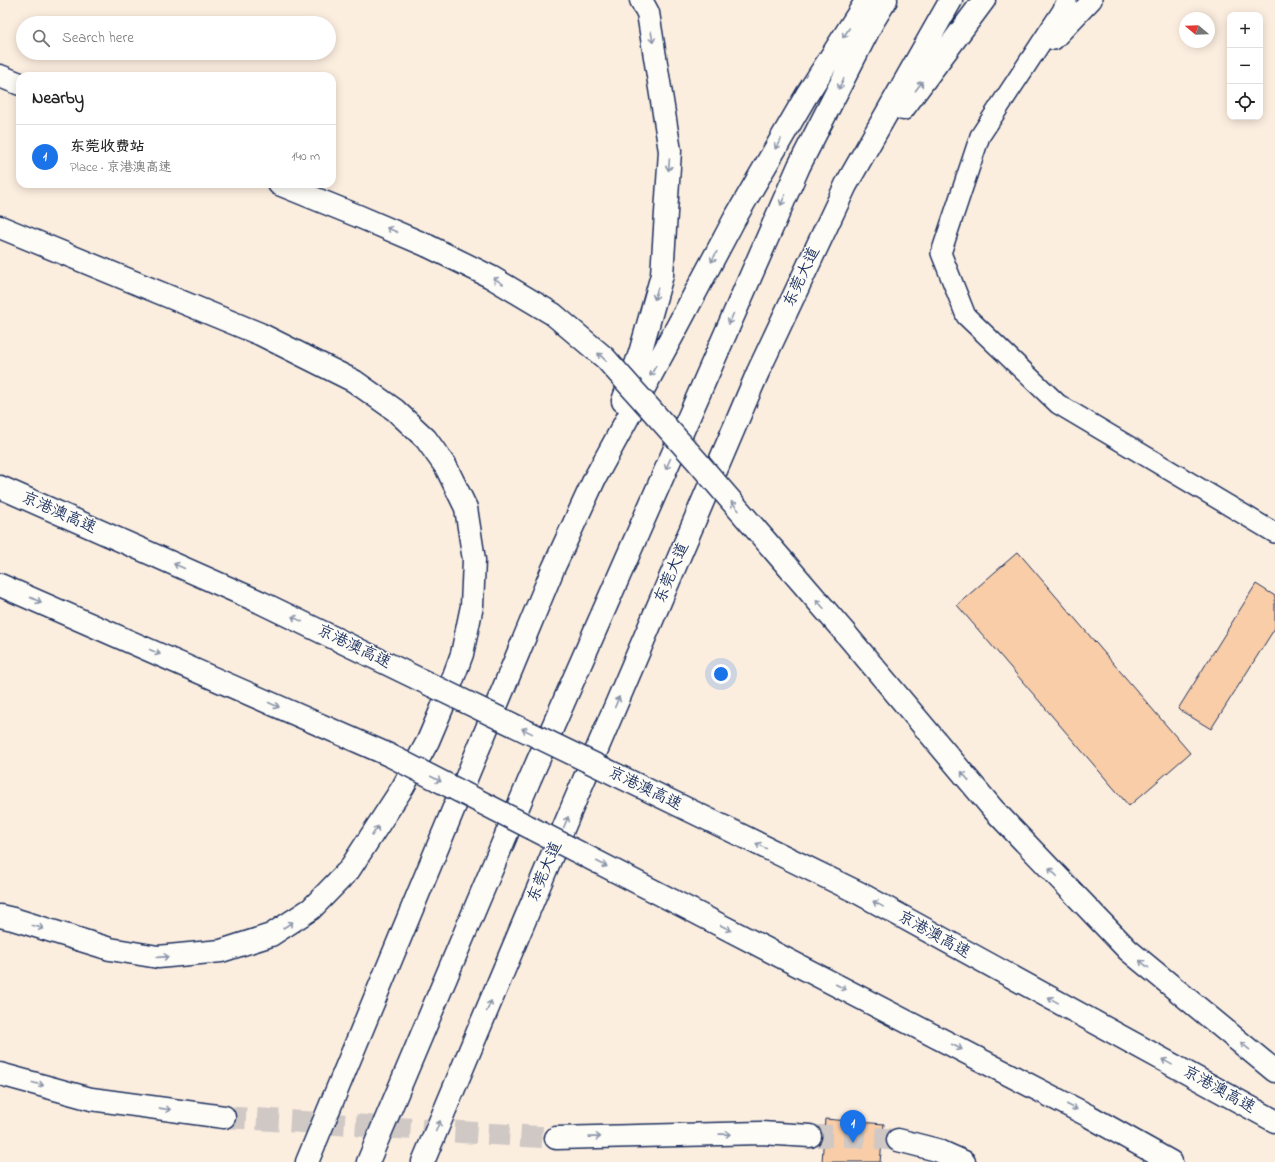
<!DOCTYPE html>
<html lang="en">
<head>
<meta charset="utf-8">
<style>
  body { margin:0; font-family:"Indie Flower","LXGW WenKai TC",sans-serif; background:#f2f2f2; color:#222 }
  .controls { position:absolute; right:12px; top:12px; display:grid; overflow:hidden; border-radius:8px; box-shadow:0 2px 10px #0003 }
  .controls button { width:36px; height:36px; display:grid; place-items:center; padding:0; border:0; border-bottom:1px solid #e0e0e0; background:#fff; color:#222; font:20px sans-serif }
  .compass { position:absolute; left:1179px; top:12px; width:36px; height:36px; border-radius:50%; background:#fff; box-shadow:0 2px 10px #0003; rotate:289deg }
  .you { position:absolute; left:721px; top:674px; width:14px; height:14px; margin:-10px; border:3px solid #fff; border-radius:50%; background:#1a73e8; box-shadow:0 0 0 6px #1a73e833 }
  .badge { display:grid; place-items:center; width:26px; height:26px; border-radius:50%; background:#1a73e8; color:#fff; font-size:13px; font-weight:700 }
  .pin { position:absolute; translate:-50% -33px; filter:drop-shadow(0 1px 2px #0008) }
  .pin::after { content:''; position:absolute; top:21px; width:14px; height:12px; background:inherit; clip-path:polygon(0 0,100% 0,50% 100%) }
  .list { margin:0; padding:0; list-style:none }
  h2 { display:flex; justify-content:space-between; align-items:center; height:52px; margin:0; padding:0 16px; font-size:17px }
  h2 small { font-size:13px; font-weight:400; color:#767676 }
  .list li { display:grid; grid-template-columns:26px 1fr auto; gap:12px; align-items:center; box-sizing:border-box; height:64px; padding:0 16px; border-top:1px solid #e0e0e0 }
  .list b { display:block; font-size:15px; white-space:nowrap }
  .list p { margin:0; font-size:13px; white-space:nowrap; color:#767676 }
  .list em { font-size:13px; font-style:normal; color:#767676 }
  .icon { flex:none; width:22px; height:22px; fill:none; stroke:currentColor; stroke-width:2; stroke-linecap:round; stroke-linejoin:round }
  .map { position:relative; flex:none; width:1275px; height:1162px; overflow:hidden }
  .search { position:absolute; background:#fff; box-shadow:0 2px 10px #0003; left:16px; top:16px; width:320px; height:44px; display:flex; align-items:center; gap:10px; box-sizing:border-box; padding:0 14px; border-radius:22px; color:#767676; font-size:15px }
  .panel { position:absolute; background:#fff; box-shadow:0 2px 10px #0003; left:16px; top:72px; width:320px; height:116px; border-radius:12px }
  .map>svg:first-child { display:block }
  .building { fill:#f8cda7; stroke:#1b2f5e }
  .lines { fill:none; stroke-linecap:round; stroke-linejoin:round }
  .highway-tunnel { stroke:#cfc8c5; stroke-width:22; stroke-dasharray:22 11; stroke-linecap:butt }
  .street-casing { stroke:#1b2f5e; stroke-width:22 }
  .highway-casing { stroke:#1b2f5e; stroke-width:25 }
  .street { stroke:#fdfcf7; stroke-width:19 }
  .highway { stroke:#fdfcf7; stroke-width:22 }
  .highway-bridge-casing { stroke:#1b2f5e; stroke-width:25; stroke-linecap:butt }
  .highway-bridge { stroke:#fdfcf7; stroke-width:22 }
  .oneway { stroke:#8c96aa }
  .labels { text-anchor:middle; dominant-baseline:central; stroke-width:3; stroke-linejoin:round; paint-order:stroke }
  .street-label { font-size:16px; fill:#1b2f5e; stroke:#fdfcf7 }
</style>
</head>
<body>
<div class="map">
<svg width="1275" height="1162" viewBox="0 0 1275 1162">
  <rect width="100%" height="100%" fill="#fceedf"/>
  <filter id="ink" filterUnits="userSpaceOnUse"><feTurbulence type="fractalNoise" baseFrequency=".025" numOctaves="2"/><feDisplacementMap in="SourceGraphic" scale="8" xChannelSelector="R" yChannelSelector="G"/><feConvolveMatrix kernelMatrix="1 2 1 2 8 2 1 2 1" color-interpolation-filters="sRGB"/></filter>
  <g filter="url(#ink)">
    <!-- building -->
    <path class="building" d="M1018 552 1190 753 1129 806 957 605Z
      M1256 584 1275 596V628L1211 729 1178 709Z
      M825 1119 884 1124 880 1162H822Z"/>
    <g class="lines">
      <!-- highway-tunnel -->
      <path class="highway-tunnel" d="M224 1117 556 1138
        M810 1136H850L898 1140"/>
      <!-- street casing -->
      <g class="street-casing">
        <path id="street" d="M1067 0 1062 11 980 136 941 253 966 316 1058 404 1275 533
          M1054 40 1092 0"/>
      </g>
      <!-- highway casing -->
      <g class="highway-casing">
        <path id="highway" d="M0 76 20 84
          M903 109 984 0
          M279 184 358 216 428 246
          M0 227 260 334 354 381 395 410 426 439 446 467 466 508 474 560 472 606 462 654 442 708 428 741 403 787 349 870 311 909 271 935 221 951 158 957 110 949 13 919 0 916
          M623 401 640 353 662 275 670 151 648 13 641 0
          M0 487 260 602 433 686
          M0 585 389 755
          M846 634 993 809 1128 950 1275 1071
          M726 828 859 893 1275 1121
          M691 910 1089 1116 1171 1162
          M0 1074 91 1099 224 1117
          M556 1138 761 1133 810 1136
          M898 1140 937 1150 964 1162
          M307 1162 553 569 595 478 675 331 734 220 806 96 867 0
          M368 1162 529 781 799 166 872 23 886 0
          M423 1162 574 803 758 372 846 185 951 0"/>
      </g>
      <!-- street -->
      <use href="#street" class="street"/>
      <!-- highway -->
      <use href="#highway" class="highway"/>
      <!-- highway-bridge casing -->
      <g class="highway-bridge-casing">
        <path id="highway-bridge" d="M428 246 491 277 553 314 605 358 696 460 846 634
          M433 686 726 828
          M389 755 691 910"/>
      </g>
      <!-- highway-bridge -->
      <use href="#highway-bridge" class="highway-bridge"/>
    </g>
    <!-- one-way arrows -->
    <defs><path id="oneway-shaft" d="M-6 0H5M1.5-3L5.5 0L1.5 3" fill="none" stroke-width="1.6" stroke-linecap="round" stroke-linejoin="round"/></defs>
    <g class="oneway">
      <use href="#oneway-shaft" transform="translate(846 33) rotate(123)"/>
      <use href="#oneway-shaft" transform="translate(652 37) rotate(81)"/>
      <use href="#oneway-shaft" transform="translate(841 84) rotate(117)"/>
      <use href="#oneway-shaft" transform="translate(919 86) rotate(-53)"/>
      <use href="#oneway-shaft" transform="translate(778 144) rotate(120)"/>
      <use href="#oneway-shaft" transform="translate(669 165) rotate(94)"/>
      <use href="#oneway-shaft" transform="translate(783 200) rotate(114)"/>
      <use href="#oneway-shaft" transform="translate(392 230) rotate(-157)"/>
      <use href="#oneway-shaft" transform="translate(714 257) rotate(118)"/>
      <use href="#oneway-shaft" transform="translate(498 281) rotate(-149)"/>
      <use href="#oneway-shaft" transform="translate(656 294) rotate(106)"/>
      <use href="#oneway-shaft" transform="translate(731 319) rotate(114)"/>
      <use href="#oneway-shaft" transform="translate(602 357) rotate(-137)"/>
      <use href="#oneway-shaft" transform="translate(653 371) rotate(119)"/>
      <use href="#oneway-shaft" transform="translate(668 464) rotate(114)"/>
      <use href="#oneway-shaft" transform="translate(735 506) rotate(-131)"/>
      <use href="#oneway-shaft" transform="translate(179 566) rotate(-156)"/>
      <use href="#oneway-shaft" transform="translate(36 600) rotate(24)"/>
      <use href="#oneway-shaft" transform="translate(820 604) rotate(-131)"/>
      <use href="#oneway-shaft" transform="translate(297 619) rotate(-154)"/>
      <use href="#oneway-shaft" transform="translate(155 652) rotate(24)"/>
      <use href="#oneway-shaft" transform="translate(617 702) rotate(-67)"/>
      <use href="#oneway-shaft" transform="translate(274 705) rotate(24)"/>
      <use href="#oneway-shaft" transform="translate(527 731) rotate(-154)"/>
      <use href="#oneway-shaft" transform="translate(965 776) rotate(-130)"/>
      <use href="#oneway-shaft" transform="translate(436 779) rotate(27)"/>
      <use href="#oneway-shaft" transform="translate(566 822) rotate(-67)"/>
      <use href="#oneway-shaft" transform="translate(375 831) rotate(-56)"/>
      <use href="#oneway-shaft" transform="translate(761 846) rotate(-154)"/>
      <use href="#oneway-shaft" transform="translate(602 864) rotate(27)"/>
      <use href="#oneway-shaft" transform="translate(1053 872) rotate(-134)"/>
      <use href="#oneway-shaft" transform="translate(878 904) rotate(-151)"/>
      <use href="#oneway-shaft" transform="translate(288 925) rotate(-33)"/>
      <use href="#oneway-shaft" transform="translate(38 927) rotate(17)"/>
      <use href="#oneway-shaft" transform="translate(726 928) rotate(27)"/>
      <use href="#oneway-shaft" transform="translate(163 957) rotate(-4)"/>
      <use href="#oneway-shaft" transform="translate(1144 964) rotate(-141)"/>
      <use href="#oneway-shaft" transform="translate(841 987) rotate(27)"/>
      <use href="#oneway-shaft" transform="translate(1053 1000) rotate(-151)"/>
      <use href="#oneway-shaft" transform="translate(489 1006) rotate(-67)"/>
      <use href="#oneway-shaft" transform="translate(1245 1046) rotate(-141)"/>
      <use href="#oneway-shaft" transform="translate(957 1047) rotate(27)"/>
      <use href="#oneway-shaft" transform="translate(1167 1062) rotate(-151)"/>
      <use href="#oneway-shaft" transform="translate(38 1084) rotate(15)"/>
      <use href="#oneway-shaft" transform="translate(1072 1107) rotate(27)"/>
      <use href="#oneway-shaft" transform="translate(165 1109) rotate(8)"/>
      <use href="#oneway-shaft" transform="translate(438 1126) rotate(-67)"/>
      <use href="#oneway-shaft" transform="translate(725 1134) rotate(-1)"/>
      <use href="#oneway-shaft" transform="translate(595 1137) rotate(-1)"/>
    </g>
  </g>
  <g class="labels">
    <!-- street labels -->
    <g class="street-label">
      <text transform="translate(802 277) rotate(-65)">东莞大道</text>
      <text transform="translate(59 513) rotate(24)">京港澳高速</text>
      <text transform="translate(672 573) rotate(-67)">东莞大道</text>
      <text transform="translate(354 647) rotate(26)">京港澳高速</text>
      <text transform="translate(645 789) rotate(26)">京港澳高速</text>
      <text transform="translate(545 872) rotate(-67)">东莞大道</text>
      <text transform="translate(934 935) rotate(29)">京港澳高速</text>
      <text transform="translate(1219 1090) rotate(29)">京港澳高速</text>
    </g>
  </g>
</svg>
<div class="controls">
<button>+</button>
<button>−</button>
<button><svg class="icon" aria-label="locate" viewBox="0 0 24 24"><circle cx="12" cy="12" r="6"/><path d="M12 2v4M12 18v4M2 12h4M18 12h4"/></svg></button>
</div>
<svg class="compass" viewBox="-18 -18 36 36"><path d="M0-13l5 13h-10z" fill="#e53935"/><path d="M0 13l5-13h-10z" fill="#767676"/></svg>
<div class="you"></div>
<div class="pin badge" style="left:853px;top:1143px">1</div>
<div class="search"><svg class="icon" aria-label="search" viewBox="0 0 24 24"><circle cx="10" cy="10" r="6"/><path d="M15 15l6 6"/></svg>Search here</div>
<section class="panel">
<h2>Nearby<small></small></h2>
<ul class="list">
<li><span class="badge">1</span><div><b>东莞收费站</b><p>Place · 京港澳高速</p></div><em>140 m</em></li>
</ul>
</section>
</div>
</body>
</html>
